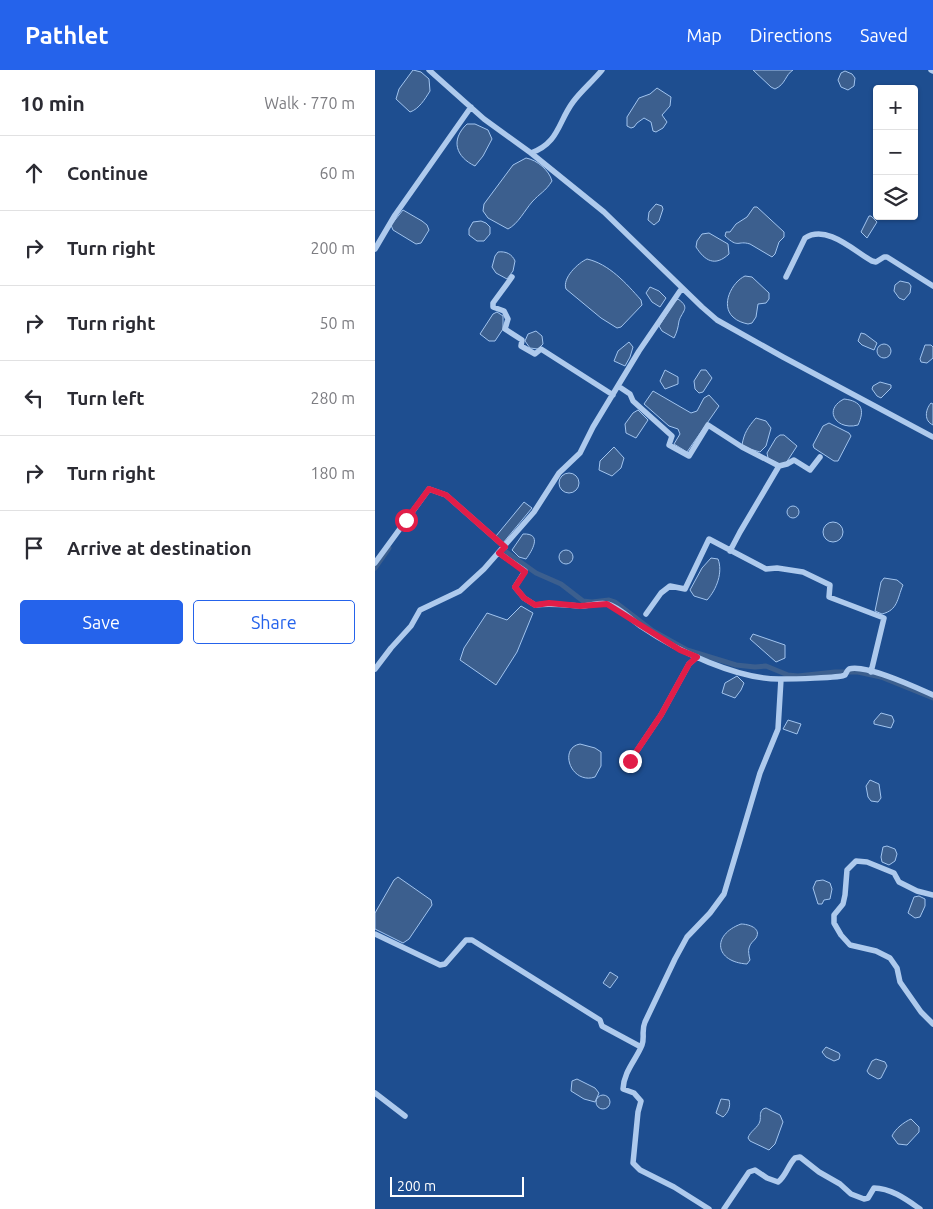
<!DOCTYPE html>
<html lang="en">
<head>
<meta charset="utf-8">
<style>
  body { margin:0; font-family:Ubuntu,sans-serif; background:#f7f7f7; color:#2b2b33 }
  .controls { position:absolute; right:15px; top:15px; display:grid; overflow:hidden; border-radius:5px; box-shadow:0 1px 4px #0004 }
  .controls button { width:45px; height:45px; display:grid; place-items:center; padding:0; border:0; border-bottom:1px solid #e1e1e2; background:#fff; color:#2b2b33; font:25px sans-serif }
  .scale { position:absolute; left:15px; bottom:12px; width:134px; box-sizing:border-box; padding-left:5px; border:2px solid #fff; border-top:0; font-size:14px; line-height:18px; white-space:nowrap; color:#fff; -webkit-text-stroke:4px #1e4e90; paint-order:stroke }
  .stop { position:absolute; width:15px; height:15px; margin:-11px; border:4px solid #e11d48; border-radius:50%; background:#fff }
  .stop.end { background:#e11d48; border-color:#fff; box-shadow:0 1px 5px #0008 }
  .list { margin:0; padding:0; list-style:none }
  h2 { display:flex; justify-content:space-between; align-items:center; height:65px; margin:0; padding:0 20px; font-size:21px }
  h2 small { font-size:16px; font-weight:400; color:#7c7c81 }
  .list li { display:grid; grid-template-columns:32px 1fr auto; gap:15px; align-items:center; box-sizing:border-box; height:75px; padding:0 20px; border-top:1px solid #e1e1e2 }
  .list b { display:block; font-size:19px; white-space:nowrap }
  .list em { font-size:16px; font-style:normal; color:#7c7c81 }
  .actions { display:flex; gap:10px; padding:15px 20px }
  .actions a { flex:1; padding:11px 0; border:1px solid #2563eb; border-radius:5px; text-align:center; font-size:18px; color:#2563eb }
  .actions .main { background:#2563eb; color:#fff }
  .icon { flex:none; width:28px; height:28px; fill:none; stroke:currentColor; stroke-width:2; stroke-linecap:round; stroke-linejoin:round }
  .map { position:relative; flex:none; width:558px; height:1139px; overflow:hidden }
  header { display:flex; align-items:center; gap:30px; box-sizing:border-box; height:70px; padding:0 25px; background:#2563eb; color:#fff }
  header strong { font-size:24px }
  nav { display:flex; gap:28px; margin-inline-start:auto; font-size:18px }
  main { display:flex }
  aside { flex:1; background:#fff }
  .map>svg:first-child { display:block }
  .water { fill:#3c5f8e; stroke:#a1c4ef }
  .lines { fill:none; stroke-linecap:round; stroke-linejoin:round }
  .canal { stroke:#3c5f8e; stroke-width:5 }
  .minor { stroke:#aecaed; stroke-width:5.5 }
  .route { stroke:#e11d48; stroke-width:6 }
</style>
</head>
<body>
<header>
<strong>Pathlet</strong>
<nav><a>Map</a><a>Directions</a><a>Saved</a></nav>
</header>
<main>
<aside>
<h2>10 min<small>Walk · 770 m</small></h2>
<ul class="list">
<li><svg class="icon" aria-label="ahead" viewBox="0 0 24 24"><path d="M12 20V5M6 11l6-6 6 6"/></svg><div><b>Continue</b></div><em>60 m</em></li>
<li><svg class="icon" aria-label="right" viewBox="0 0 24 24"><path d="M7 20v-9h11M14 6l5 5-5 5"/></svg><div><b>Turn right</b></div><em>200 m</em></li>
<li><svg class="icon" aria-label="right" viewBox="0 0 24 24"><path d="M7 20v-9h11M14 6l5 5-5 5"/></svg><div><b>Turn right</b></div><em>50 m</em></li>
<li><svg class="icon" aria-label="left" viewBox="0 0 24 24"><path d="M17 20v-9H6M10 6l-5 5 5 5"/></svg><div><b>Turn left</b></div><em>280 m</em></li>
<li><svg class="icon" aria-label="right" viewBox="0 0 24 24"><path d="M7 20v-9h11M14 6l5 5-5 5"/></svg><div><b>Turn right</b></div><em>180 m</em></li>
<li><svg class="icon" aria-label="arrive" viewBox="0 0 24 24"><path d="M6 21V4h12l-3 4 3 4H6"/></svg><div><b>Arrive at destination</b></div></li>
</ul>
<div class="actions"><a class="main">Save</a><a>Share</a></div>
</aside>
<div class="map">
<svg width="558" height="1139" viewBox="0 0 558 1139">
  <rect width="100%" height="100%" fill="#1e4e90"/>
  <!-- water -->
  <path class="water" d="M38 0 46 2 54 9 55 21C50 29 44 39 35 42L21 29 24 19Z
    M378 0H418C410 5 411 14 400 19L396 17Z
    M470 1 477 4 480 8 479 16 473 20 466 17 463 10 466 3Z
    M282 18 296 27 295 36 287 45 292 52 288 58 281 62 278 61 276 52 269 48 262 53 259 57 256 58 252 56V47L264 28 275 24Z
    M92 54H100L113 60 117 69 108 86 100 96C81 87 75 70 92 54Z
    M151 88C162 90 174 100 177 111 170 122 165 123 157 132 150 140 143 154 133 159L113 148 108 141 109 134 138 95Z
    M281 134 287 136 288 139 284 151 279 155 273 150 274 142Z
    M379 137H382L409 162V167L404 172 400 184 397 187 375 174C362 170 364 179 350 166L351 162H355L361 154 372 147Z
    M28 140 47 151 52 155 54 160 46 173 41 174 18 160 16 155Z
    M494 146H496L502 152 492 168 486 162Z
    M106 151 111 153 115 157V164L109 171H102L94 165V159L98 152Z
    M334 163 353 174 354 184C340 197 330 191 321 177L322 171 327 164Z
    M123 182C131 181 137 184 140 191L138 201 132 209 121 203 117 197 120 186Z
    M212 189C234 194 251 213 266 230L267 235 246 257 242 258 226 248 191 219C187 208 203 193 212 189Z
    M370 206 377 207 394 223V229L391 233 383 234 381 247 377 253 373 254C368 253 362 251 358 247 345 235 357 212 370 206Z
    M525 211 534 213 536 216 535 223 529 230 524 228 519 221 520 215Z
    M275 217 284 221 291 228 285 237 277 232 271 223Z
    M303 229C316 238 307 241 304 251 303 258 302 262 299 268L287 261 284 256 300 231Z
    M122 242 128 246V259L120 271H114L105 264 118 244Z
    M161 261 167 266 168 274 163 279 155 278 150 271 153 264Z
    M486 263 490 264 502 273 499 280 487 275 483 271Z
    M254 272 258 277 255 287 250 296 239 291 243 281Z
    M502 281a7 7 0 1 1 14 0a7 7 0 1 1-14 0Z
    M550 275H556L558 277V288L552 293 546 292 545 289Z
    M290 300 303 307V314L290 319 285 311Z
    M326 300H331L337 308 328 322 324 323 320 319 319 311Z
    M505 312 516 315V318L506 328 502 326 497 319 498 316Z
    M278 321 316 343 322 341 329 328 334 325 344 336 312 382 299 374 305 364 303 359 294 356 269 334Z
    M469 329C487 331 490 340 483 355 462 361 447 340 469 329Z
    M556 333 558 334V355C549 351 550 340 556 333Z
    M263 340 273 350 261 368 251 363 250 354 258 343Z
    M381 348 391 351 396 358 391 376 385 382 375 379 367 375C369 363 373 357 381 348Z
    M454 353 474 363 476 366 463 391H459L439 378 438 375 448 356Z
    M405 365H409L422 376 411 393 406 395 393 388 392 383 401 368Z
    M239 377 249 388 246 398 237 406 224 400 225 391Z
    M184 413a10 10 0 1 1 20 0a10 10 0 1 1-20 0Z
    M149 432 157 438 128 473 121 466Z
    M412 442a6 6 0 1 1 12 0a6 6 0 1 1-12 0Z
    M448 462a10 10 0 1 1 20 0a10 10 0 1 1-20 0Z
    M148 464C168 463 157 481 151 489L144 487 137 480Z
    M184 487a7 7 0 1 1 14 0a7 7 0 1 1-14 0Z
    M336 488 343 489C348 502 342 519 332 530L319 526 315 520 327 498Z
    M509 508 522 510 528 515C522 529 523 540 507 544L500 541 506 512Z
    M146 536 158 543 142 582 121 615 85 590 89 578 112 543 132 550Z
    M378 564 410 575V588L401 592 375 569Z
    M362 606 369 613 366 620 360 628 347 623 350 613Z
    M506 643 517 646 519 651 516 658 499 654V651Z
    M413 650 426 654 422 664 408 659Z
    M205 674 220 678 226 682V696L220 707C196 715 183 678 205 674Z
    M495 710 504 714 506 728 503 732 496 731 493 727 491 716Z
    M512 776 520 779 522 784 520 791 514 795 507 792 506 787 508 777Z
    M23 807 56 830 57 835 34 869 28 873 0 859V843L19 810Z
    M448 810 455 813 457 819 455 829 449 830 447 834H443L438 818 441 811Z
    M544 826 550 829V836L545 847 540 848 533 843 539 827Z
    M366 854C373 854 387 858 381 868 379 871 375 873 374 878 373 881 374 886 375 890L372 894C340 892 336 865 366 854Z
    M235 902 243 907 235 918 228 913Z
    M451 977 464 983 465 985 464 989 459 991 451 987 447 982Z
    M501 989 510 992 512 996 506 1008 503 1009 494 1004 492 1001 497 991Z
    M202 1009 220 1018 224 1023 220 1032 209 1029 196 1021 197 1011Z
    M221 1032a7 7 0 1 1 14 0a7 7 0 1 1-14 0Z
    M346 1029 354 1030C356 1036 353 1043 348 1047L341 1043Z
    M391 1038 405 1045 408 1052 400 1074 394 1080 375 1071 373 1068C375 1061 383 1058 385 1051 386 1046 384 1043 388 1039Z
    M536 1049 544 1057V1062L532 1075 523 1074 517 1066C520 1059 529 1052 536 1049Z"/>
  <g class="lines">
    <!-- canal -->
    <path class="canal" d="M130 481 161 503 186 514 208 531 217 532 234 530 240 532 278 561 312 580 361 595 380 597 391 596 413 605 423 606 460 602H483L506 607 558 628
      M0 498 14 478"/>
    <!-- minor -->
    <path class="minor" d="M54 0 109 49 156 83 229 142 327 237 342 250 408 287 558 367
      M556 0 558 1
      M156 83C184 73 183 52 198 32 206 21 218 11 227 0
      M0 179 20 145 96 37
      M137 207 118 233V237L129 241 133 249 130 259 147 270 146 276 160 284 166 279 238 325
      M411 207 430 168C452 154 479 181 497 191L501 192 509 187H512L558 216
      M243 316 255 324 258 331 297 366 294 375 314 386 333 355 367 377 404 396
      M355 481 365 462 404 396 412 394 419 390 435 400 445 387
      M124 483 150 501 140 517 149 528 160 535C176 533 190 535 206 536 214 536 225 532 232 534 243 536 258 551 267 557 302 581 364 610 406 609
      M0 493 54 419 71 425 130 477
      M271 544 286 523 295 516 310 519 334 469 391 499 402 498 428 502 455 515 454 527 509 548 496 602
      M0 599 16 578 36 556 45 540 85 521 109 499 159 442 184 403 205 383 218 357 264 281 307 218
      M255 691 286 645 314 594 322 587
      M558 825 542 821 524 812 519 803 492 792 481 791 472 800 470 825 468 834 459 845V853L466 865 475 875 501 881 515 888 522 898 525 912 546 942 558 954
      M0 864 65 895 70 894 91 870H97L225 950 227 956 266 977
      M0 1023 30 1046
      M334 1139 299 1117 265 1100 258 1093 263 1042 266 1031 259 1023 248 1019C249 1001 261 990 267 975 270 967 266 961 270 952L300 889 312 867 335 843 349 824 385 703 403 659 406 609C415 609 466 608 470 605 470 605 473 599 474 599 491 594 540 617 558 625
      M349 1139 374 1102 380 1100 392 1108 403 1112C411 1106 413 1095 420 1088L425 1087 444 1102 465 1114 476 1124 489 1129 493 1128 499 1118C516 1118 532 1130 545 1139"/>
  </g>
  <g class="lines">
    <!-- route -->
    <path class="route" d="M31 450 54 419 71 425 130 477 124 483 150 502 140 517 149 528 160 535 174 533 205 536 232 534 305 580 322 587 314 594 286 645 255 691"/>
  </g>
</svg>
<div class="controls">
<button>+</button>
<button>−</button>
<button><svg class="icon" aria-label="layers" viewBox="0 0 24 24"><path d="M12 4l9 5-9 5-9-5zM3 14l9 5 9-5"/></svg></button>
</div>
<div class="scale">200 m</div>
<div class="stop" style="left:31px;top:450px"></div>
<div class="stop end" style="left:255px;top:691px"></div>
</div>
</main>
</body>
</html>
